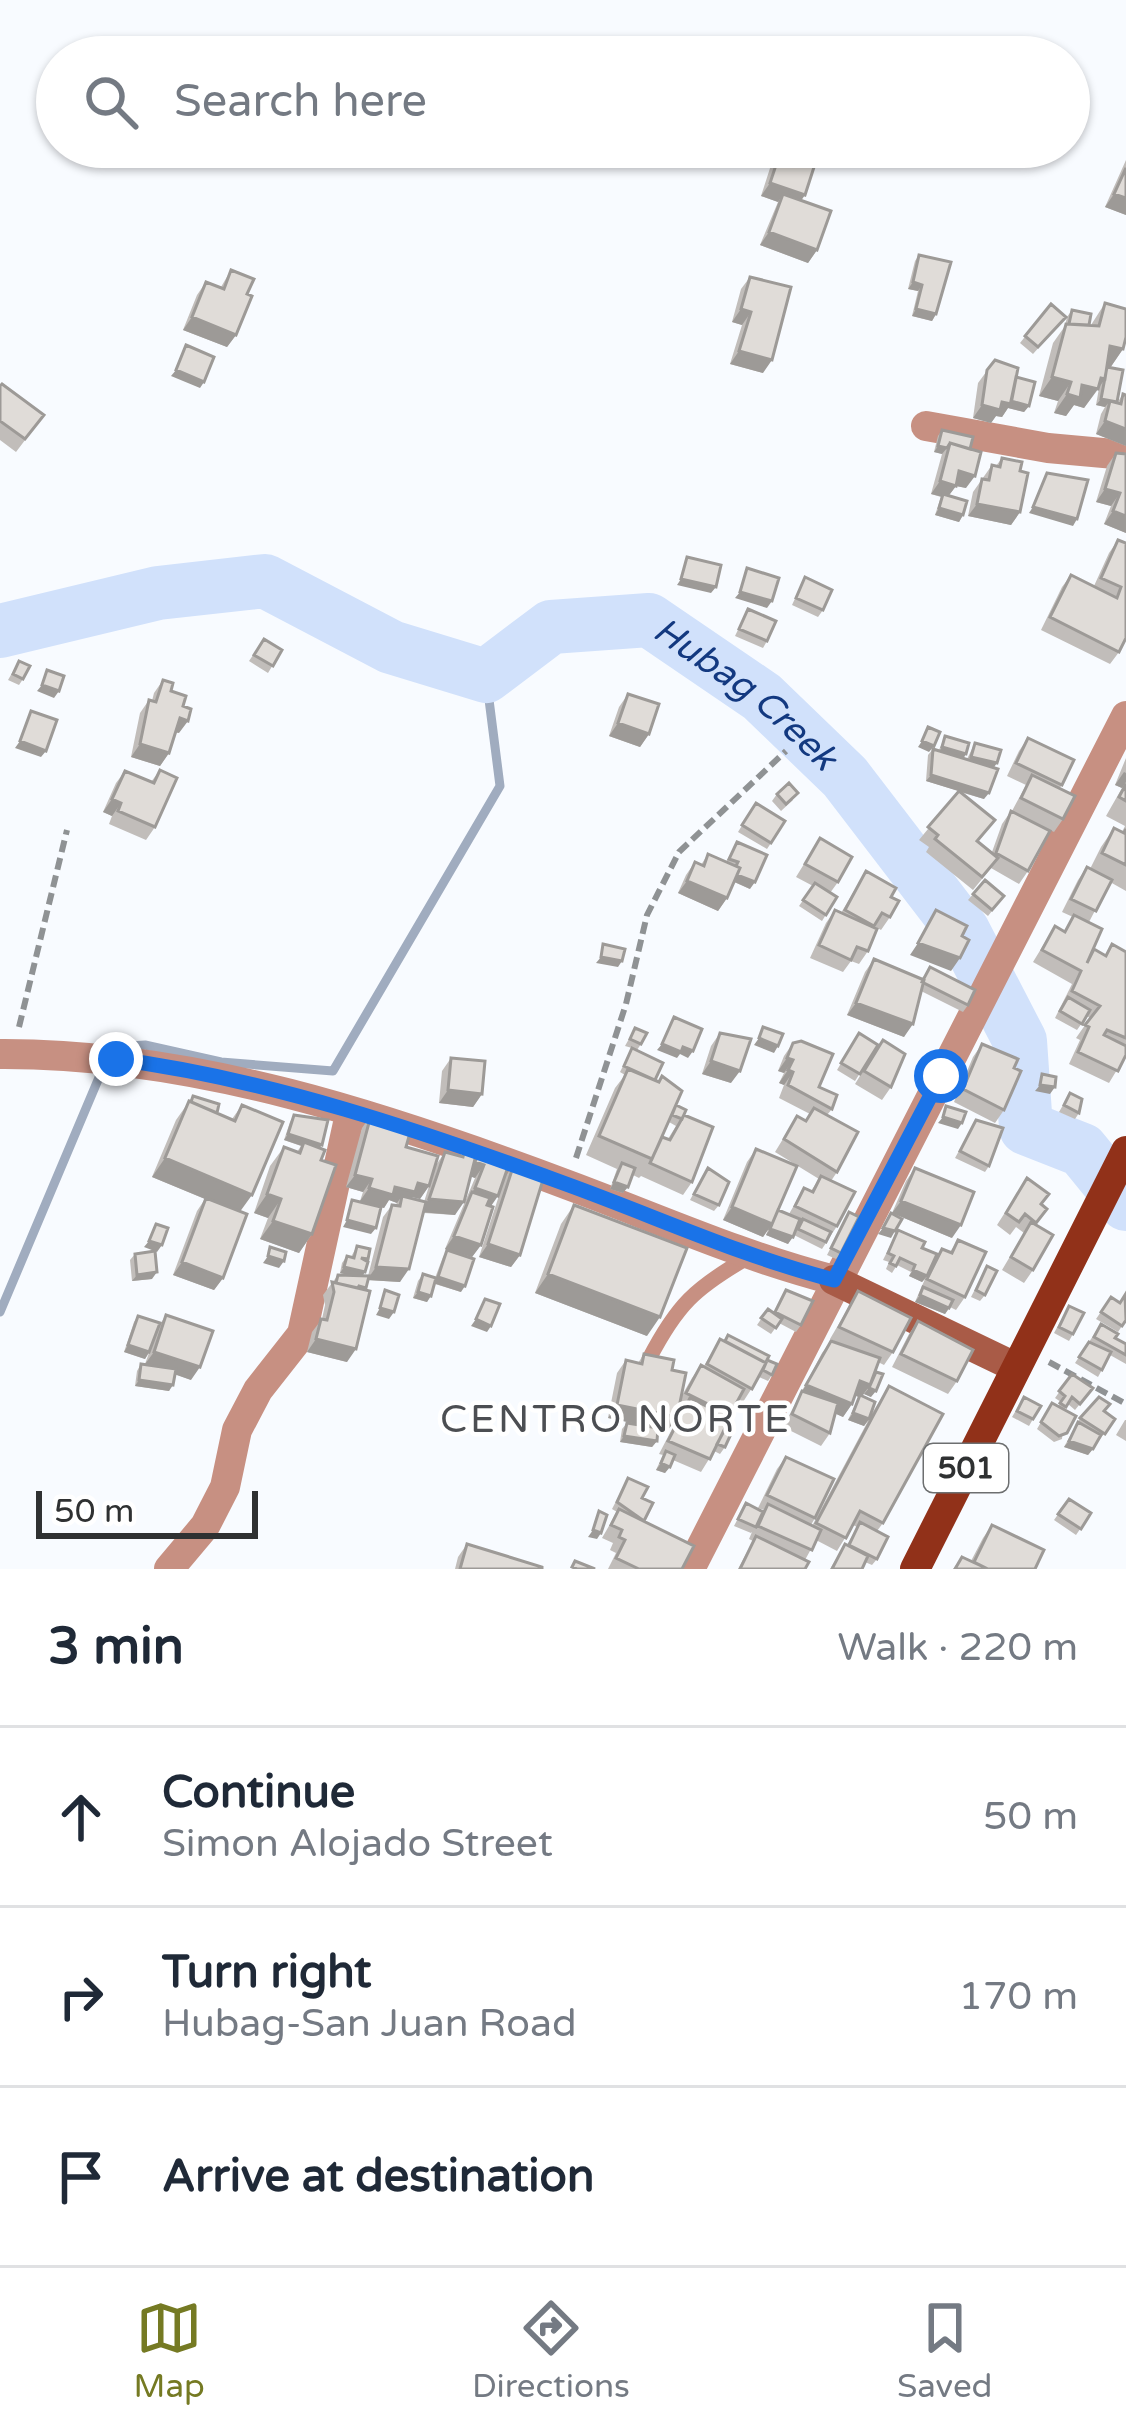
<!DOCTYPE html>
<html lang="en">
<head>
<meta charset="utf-8">
<style>
  body { margin:0; font-family:"Varela Round",sans-serif; background:#f2f2f3; color:#1f2937 }
  .scale { position:absolute; left:36px; bottom:30px; width:222px; box-sizing:border-box; padding-left:12px; border:6px solid #2f3132; border-top:0; font-size:33px; line-height:42px; white-space:nowrap; color:#2f3132; -webkit-text-stroke:9px #fff; paint-order:stroke }
  .stop { position:absolute; width:36px; height:36px; margin:-27px; border:9px solid #1a73e8; border-radius:50%; background:#fff }
  .stop.end { background:#1a73e8; border-color:#fff; box-shadow:0 3px 12px #0008 }
  .list { margin:0; padding:0; list-style:none }
  h2 { display:flex; justify-content:space-between; align-items:center; height:156px; margin:0; padding:0 48px; font-size:51px }
  h2 small { font-size:39px; font-weight:400; color:#747a83 }
  .list li { display:grid; grid-template-columns:78px 1fr auto; gap:36px; align-items:center; box-sizing:border-box; height:180px; padding:0 48px; border-top:3px solid #e0e1e3 }
  .list b { display:block; font-size:45px; white-space:nowrap }
  .list p { margin:0; font-size:39px; white-space:nowrap; color:#747a83 }
  .list em { font-size:39px; font-style:normal; color:#747a83 }
  .icon { flex:none; width:66px; height:66px; fill:none; stroke:currentColor; stroke-width:2; stroke-linecap:round; stroke-linejoin:round }
  .map { position:relative; flex:none; width:1126px; height:1569px; overflow:hidden }
  .search { position:absolute; background:#fff; box-shadow:0 3px 9px #0004; left:36px; right:36px; top:36px; height:132px; display:flex; align-items:center; gap:30px; box-sizing:border-box; padding:0 42px; border-radius:66px; color:#747a83; font-size:45px }
  .sheet { height:696px; background:#fff }
  nav { display:flex; justify-content:space-around; align-items:center; box-sizing:border-box; height:168px; border-top:3px solid #e0e1e3; background:#fff; font-size:33px; color:#747a83 }
  nav a { display:grid; justify-items:center; gap:6px }
  nav .on { color:#757a23 }
  .map>svg:first-child { display:block }
  .lines { fill:none; stroke-linecap:round; stroke-linejoin:round }
  .stream { stroke:#a0acbf; stroke-width:9 }
  .river { stroke:#d1e1fb; stroke-width:54 }
  .path { stroke:#8f9294; stroke-width:6; stroke-dasharray:12 6; stroke-linecap:butt }
  .lane { stroke:#c79082; stroke-width:15 }
  .street { stroke:#c79082; stroke-width:30 }
  .secondary { stroke:#a95b47; stroke-width:30 }
  .primary { stroke:#913119; stroke-width:30 }
  .wall { fill:#c1bdba; fill-rule:evenodd }
  .shaded-wall { fill:#9d9a97 }
  .building { fill:#e0dcd8; stroke:#9d9a97; stroke-width:3 }
  .route { stroke:#1a73e8; stroke-width:15 }
  .labels { text-anchor:middle; dominant-baseline:central; stroke-width:9; stroke-linejoin:round; paint-order:stroke }
  .shield { fill:#fff; stroke:#6d6f70; stroke-width:3 }
  .shield-label { font-size:30px; font-weight:bold; fill:#2f3132 }
  .water-label { font-size:36px; font-style:italic; fill:#133980; stroke:#fff }
  .quarter-label { font-size:39px; letter-spacing:3px; fill:#4c4e52; stroke:#fff }
</style>
</head>
<body>
<div class="map">
<svg width="1126" height="1569" viewBox="0 0 1126 1569">
  <rect width="100%" height="100%" fill="#f8fbff"/>
  <g class="lines">
    <!-- stream -->
    <path class="stream" d="M115 1047 145 1045 221 1062 333 1071 500 786 486 676
      M0 1312 103 1068"/>
    <!-- river -->
    <path class="river" id="s1" d="M0 631 158 593 265 581 391 647 486 676 551 627 649 620 762 697 845 777 963 931 1020 1041 1026 1128 1082 1150 1126 1204"/>
    <!-- path -->
    <path class="path" d="M19 1027 67 830
      M576 1158 626 1004 647 915 679 852 786 751
      M1049 1362 1126 1404"/>
    <!-- lane -->
    <path class="lane" d="M649 1359C677 1305 695 1288 747 1258"/>
    <!-- street -->
    <path class="street" d="M926 426 1048 448 1126 455
      M0 1054C194 1053 387 1117 568 1185 657 1218 741 1256 834 1280
      M169 1569 205 1526 225 1487 237 1430 258 1390 302 1334 350 1114
      M690 1569 1126 716"/>
    <!-- secondary -->
    <path class="secondary" d="M834 1280 1015 1367"/>
    <!-- primary -->
    <path class="primary" d="M915 1569 1126 1151"/>
  </g>
  <!-- wall -->
  <path class="wall" d="M780 153 802 200 817 250 808 263 760 245 778 202 761 196 771 165Z
    M1126 160V215L1105 207Z
    M919 255 936 314 932 321 912 316 918 291 908 289 915 261Z
    M231 270 247 294 236 335 227 347 183 330 197 295 206 282 221 287Z
    M750 277 763 373 730 364 742 325 732 322 741 289Z
    M1105 303 1123 349 1110 368 1117 403 1123 394 1126 446 1096 434 1101 414 1105 407 1096 405 1099 388 1084 408 1074 405 1066 416 1054 413 1058 401 1039 396 1053 343 1065 326 1067 317 1072 310 1091 325Z
    M1051 304 1066 317 1033 354 1020 343Z
    M995 360 1016 377 1029 406 1024 412 1008 408 1002 417 996 416 991 423 973 418 978 383Z
    M0 386 44 415 16 452 0 440Z
    M942 430 970 449 966 488 956 486 949 495 963 515 959 522 935 515 941 497 931 494 942 454 934 452 938 436Z
    M1116 453 1126 454V533L1104 524 1111 506 1096 502 1107 466Z
    M1002 458 1020 471V512L1011 525 968 516 973 492 992 465 996 466Z
    M1118 540 1126 543 1119 652 1110 664 1041 630 1062 587 1071 575 1094 586 1109 553Z
    M805 577 823 610 818 617 792 605Z
    M748 609 767 641 763 648 735 636Z
    M264 639 282 650 268 673 249 661Z
    M19 661 23 679 19 685 8 680Z
    M163 680 171 691 179 733 175 732 169 753 160 766 131 757 140 713 149 700 152 701 154 693Z
    M628 694 649 734 640 747 609 736 619 707Z
    M945 736 963 758 967 759 975 743 994 768 984 799 960 792 995 820 978 842 992 852 1002 824 1011 811 1028 871 1019 884 991 868 973 890 926 852 929 847 919 840 959 791 926 781 928 755 933 749 939 750Z
    M1028 738 1062 785 1059 789 1063 819 1054 832 1012 811 1026 785 1007 776 1019 751Z
    M1126 758V891L1110 882 1089 922 1091 953 1105 955 1112 944 1126 952V1055L1109 1083 1069 1064 1080 1040 1076 1038 1090 1018 1087 1016 1077 1030 1055 1018 1072 984 1033 962 1055 926 1064 931 1073 917 1062 912 1078 880 1087 867 1090 869 1101 847 1114 828 1122 832 1125 826 1106 816 1122 788 1115 785Z
    M160 770 155 827 146 840 109 824 112 816 103 812 116 783 125 771 151 782Z
    M777 794 793 800 781 811 772 801Z
    M756 803 771 843 767 849 738 832Z
    M820 838 838 882 830 893 837 897 822 921 799 906 813 886 796 877Z
    M737 842 750 889 734 882 727 898 718 911 678 893 686 875 695 862 701 865 708 854 726 862Z
    M866 871 891 897 890 917 881 930 874 926 868 951 859 964 851 961 843 972 810 958 826 923 835 910 841 913Z
    M985 880 1004 896 988 916 968 900Z
    M874 959 922 979 930 967 968 1005 963 1012 921 991 904 1037 847 1015 865 972Z
    M635 1028 641 1044 637 1050 655 1080 658 1082 662 1076 676 1105 684 1115 692 1182 683 1195 641 1176 639 1178 633 1175 623 1193 610 1189 617 1169 586 1155 615 1088 625 1075 620 1072 632 1048 625 1046ZM669 1122 676 1126 668 1139 662 1137Z
    M720 1033 731 1083 702 1074 711 1046Z
    M859 1033 878 1045 855 1081 837 1070Z
    M793 1043 832 1109 827 1115 837 1172 831 1181 837 1226 822 1249 794 1235 798 1224 788 1244 766 1235 768 1230 763 1237 723 1220 747 1162 756 1149 778 1210 789 1214 804 1188 811 1191 819 1179 775 1152 797 1116 805 1120 810 1114 779 1098 784 1085 779 1083 784 1073 778 1071 784 1056Z
    M982 1044 1014 1068 1004 1110 995 1123 954 1102 973 1057Z
    M874 1053 891 1087 882 1100 855 1084Z
    M451 1058 482 1094 473 1107 439 1103 442 1071Z
    M1070 1093 1079 1113 1075 1119 1059 1112Z
    M193 1096 217 1113 232 1119 242 1105 240 1211 223 1278 214 1290 173 1275 197 1211 205 1199 152 1177 176 1120Z
    M294 1115 319 1148 321 1160 312 1234 299 1253 260 1239 268 1218 254 1213 270 1166 284 1147 297 1152 301 1146 284 1140 290 1122Z
    M371 1115 406 1147 429 1186 436 1165 445 1152 460 1156 465 1148 476 1156 480 1150 491 1206 481 1245 472 1257 445 1249 475 1178 470 1176 455 1215 424 1213 400 1282 368 1280 347 1362 307 1352 312 1332 322 1319 325 1305 323 1295 338 1275H347L340 1273 342 1263 347 1256 351 1257 357 1246 368 1259 363 1276H368L383 1217 392 1205H395L397 1203 389 1200 384 1208 360 1201 363 1192 346 1187 362 1128ZM429 1186 424 1202 411 1198 412 1197 420 1199Z
    M976 1120 989 1166 985 1172 955 1158Z
    M514 1164 520 1255 511 1267 479 1257 505 1177Z
    M915 1168 952 1238 892 1213 906 1181Z
    M704 1174 719 1205 714 1211 690 1200Z
    M1027 1178 1041 1204 1036 1225 1033 1270 1024 1283 1002 1270 1024 1233 1016 1227 1010 1235 997 1225Z
    M574 1205 647 1336 535 1293 561 1224Z
    M849 1212 841 1253 836 1259 827 1255Z
    M898 1230 934 1260 942 1249 950 1252 958 1240 965 1297 956 1310 950 1307 945 1314 915 1302 925 1279 922 1282 909 1276 911 1272 897 1265 892 1273 886 1269 889 1262 883 1260Z
    M447 1250 461 1292 435 1284 427 1302 413 1298 418 1281 423 1274 435 1278 443 1257Z
    M135 1254 152 1279 132 1281 130 1260Z
    M987 1266 985 1295 980 1301 971 1297Z
    M786 1290 801 1325 796 1332 779 1323 771 1334 757 1325 768 1309 774 1313Z
    M858 1291 893 1352 884 1365 878 1362 874 1375 871 1397 864 1394 866 1390 862 1396 869 1418 889 1386 883 1523 877 1531V1559L872 1565 865 1562 862 1569H830L845 1544 847 1545 857 1527 853 1525 837 1551 816 1540 805 1560V1569H738L753 1541 749 1539 752 1532 751 1533 734 1526 746 1503 763 1512 764 1510 758 1508 777 1469 786 1457 815 1518 811 1525 812 1526 868 1421 864 1426 848 1420 859 1397 855 1395 852 1404 843 1417 835 1413 830 1433 821 1446 783 1427 822 1353 831 1341 838 1343 830 1339Z
    M1111 1297 1126 1320 1118 1332 1096 1319Z
    M1069 1306 1073 1334 1069 1341 1054 1333Z
    M166 1315 191 1380 175 1374 169 1391 135 1386 137 1371 141 1364H145L149 1353 145 1359 124 1352 134 1322 138 1316 159 1326Z
    M918 1321 957 1381 948 1394 892 1367 909 1334Z
    M1101 1324 1115 1338 1126 1344V1364L1110 1355 1098 1377 1075 1363Z
    M720 1339 767 1360 772 1375 768 1381 759 1377 743 1402 738 1399 725 1423V1447L720 1454 714 1451 701 1472 673 1460 665 1473 656 1470 663 1455 659 1454 683 1408 679 1407 677 1417 668 1430 658 1428 657 1441 652 1447 620 1442 622 1429 627 1423 656 1428 608 1418 617 1373 626 1360 638 1363 644 1354 672 1370 681 1397 692 1378 701 1365 704 1366Z
    M1072 1374 1093 1388 1075 1410 1068 1404 1064 1410 1062 1439 1054 1442 1037 1429 1052 1403 1058 1406 1061 1402 1055 1398Z
    M1024 1397 1033 1419 1029 1426 1012 1417Z
    M1105 1411 1115 1419 1088 1455 1064 1447 1080 1418Z
    M1125 1420H1126V1441L1116 1435Z
    M628 1478 642 1498 644 1522 682 1569H608L616 1553 610 1550 613 1543 602 1538 617 1512 612 1509Z
    M1069 1499 1091 1513 1076 1535 1054 1520Z
    M992 1525 1035 1569H953L962 1557 971 1561 983 1538Z
    M467 1544 542 1569H455L458 1557Z"/>
  <!-- shaded-wall -->
  <path class="shaded-wall" d="M770 183 805 195 796 208 783 194 778 202 761 196Z
    M1114 194 1126 198V215L1105 207Z
    M769 232 817 250 808 263 760 245Z
    M913 282 922 285 918 291 908 289Z
    M741 309 751 312 742 325 732 322Z
    M916 309 936 314 932 321 912 316Z
    M192 317 236 335 227 347 183 330Z
    M1110 346 1123 349 1110 368 1096 365Z
    M739 351 772 360 763 373 730 364Z
    M176 370 204 382 200 388 171 376Z
    M1052 377 1071 382 1058 401 1039 396Z
    M1101 378 1105 379 1084 408 1074 405 1066 416 1054 413 1067 394Z
    M1101 399 1110 401 1105 407 1096 405Z
    M1008 400 1029 406 1024 412 1008 408 1002 417 996 416 991 423 973 418 982 405Z
    M1105 421 1126 429V446L1096 434Z
    M938 446 947 448 942 454 934 452Z
    M959 471 975 476 966 488 956 486 947 498 931 494 940 481Z
    M1105 489 1120 493 1111 506 1096 502Z
    M977 504 1020 512 1011 525 968 516Z
    M1033 507 1077 519 1073 526 1029 513Z
    M939 508 963 515 959 522 935 515Z
    M1113 511 1126 516V533L1104 524Z
    M681 579 716 587 711 593 677 585Z
    M740 592 772 601 767 608 735 598Z
    M42 685 59 691 54 698 37 691Z
    M180 718 188 721 179 733 171 731Z
    M618 723 649 734 640 747 609 736Z
    M20 741 46 751 41 757 15 748Z
    M922 741 934 746 929 752 918 747Z
    M140 744 169 753 160 766 131 757Z
    M942 747 966 754 962 761 938 754Z
    M971 757 997 763 992 770 966 763Z
    M1124 772 1126 773V782L1122 788 1115 785Z
    M931 775 989 793 984 799 926 781Z
    M112 799 121 803 112 816 103 812Z
    M733 873 755 882 750 889 728 879Z
    M687 881 727 898 718 911 678 893Z
    M918 943 960 958 951 971 910 955Z
    M601 957 622 961 618 967 596 963Z
    M856 1003 913 1024 904 1037 847 1015Z
    M759 1038 778 1046 774 1053 754 1045Z
    M662 1044 683 1047 693 1051 688 1058 680 1054 677 1058 657 1050Z
    M787 1058 793 1060 784 1073 778 1071Z
    M711 1061 740 1071 731 1083 702 1074Z
    M788 1070 793 1072 784 1085 779 1083Z
    M1040 1085 1055 1087 1050 1094 1035 1091Z
    M448 1090 482 1094 473 1107 439 1103Z
    M943 1117 962 1123 958 1129 938 1123Z
    M288 1134 322 1145 317 1151 284 1140Z
    M165 1158 252 1195 239 1213 152 1177Z
    M475 1162 484 1165 475 1178 466 1175Z
    M355 1175 372 1179 363 1192 346 1187Z
    M614 1182 628 1187 623 1193 610 1189Z
    M418 1183 429 1186 420 1199 412 1197 406 1205 402 1196 397 1203 389 1200 384 1208 360 1201 369 1188Z
    M475 1188 498 1196 489 1209 472 1192 466 1201Z
    M267 1194 281 1199 268 1218 254 1213Z
    M429 1199 464 1202 455 1215 420 1212Z
    M901 1201 961 1225 952 1238 892 1213Z
    M732 1207 772 1224 763 1237 723 1220Z
    M347 1220 376 1228 371 1234 343 1227Z
    M273 1221 312 1234 299 1253 260 1239Z
    M883 1228 895 1231 891 1238 878 1234Z
    M770 1229 793 1237 788 1244 766 1235Z
    M454 1236 481 1245 472 1257 445 1249Z
    M149 1241 162 1245 157 1252 144 1247Z
    M488 1244 520 1255 511 1267 479 1257Z
    M268 1256 284 1261 279 1268 263 1263Z
    M182 1262 223 1278 214 1290 173 1275Z
    M344 1267 365 1272 361 1278 340 1273Z
    M376 1267 409 1269 400 1282 367 1280Z
    M913 1270 927 1276 922 1282 909 1276Z
    M157 1272 152 1279 132 1281 137 1275Z
    M548 1274 660 1317 647 1336 535 1293Z
    M438 1277 465 1286 461 1292 433 1283Z
    M418 1292 431 1296 427 1302 413 1298Z
    M920 1295 949 1308 945 1314 915 1302Z
    M380 1308 394 1312 389 1319 376 1315Z
    M476 1319 491 1326 487 1332 471 1326Z
    M316 1339 356 1349 347 1362 307 1352Z
    M128 1345 149 1352 145 1359 124 1352Z
    M154 1352 200 1367 191 1380 145 1364Z
    M139 1380 173 1385 169 1391 135 1386Z
    M860 1381 870 1385 861 1398 851 1394Z
    M806 1385 852 1404 843 1417 799 1398 802 1391 798 1398Z
    M869 1388 876 1391 871 1397 864 1394Z
    M617 1405 677 1417 668 1430 608 1418Z
    M853 1413 869 1419 864 1426 848 1420Z
    M624 1436 657 1441 652 1447 620 1442Z
    M1069 1441 1093 1449 1088 1455 1064 1447Z
    M661 1463 670 1467 665 1473 656 1470Z
    M593 1530 601 1533 597 1539 588 1537Z"/>
  <!-- building -->
  <path class="building" d="M780 153 815 164 805 195 770 183Z
    M1126 168V198L1114 194Z
    M783 194 831 211 817 250 769 232Z
    M919 255 951 262 936 314 916 309 922 285 913 282Z
    M231 270 254 279 247 294 252 296 236 335 192 317 206 282 224 289Z
    M750 277 791 287 772 360 739 351 751 312 741 309Z
    M1105 303 1126 309V337L1123 349 1110 346 1105 379 1101 378 1098 389 1082 385 1080 398 1067 394 1071 382 1052 377 1066 324 1099 326Z
    M1051 304 1066 317 1038 347 1025 336Z
    M1072 310 1091 314 1089 325 1069 324Z
    M186 345 214 357 204 382 176 370Z
    M995 360 1018 368 1011 404 1002 402 1000 410 982 405 987 370Z
    M1107 367 1123 370 1117 402 1101 399Z
    M1016 377 1035 382 1029 406 1011 401Z
    M2 384 44 415 25 439 0 421V386Z
    M1123 394 1126 395V429L1105 421 1110 401 1121 404Z
    M942 430 973 437 970 449 950 443 947 448 938 446Z
    M950 443 981 452 975 476 959 471 956 486 940 481Z
    M1116 453 1126 454V516L1113 511 1120 493 1105 489Z
    M1002 458 1022 462 1020 471 1028 473 1020 512 977 504 982 479 989 480 992 465 1000 467Z
    M1047 473 1088 480 1077 519 1033 507Z
    M943 494 967 501 963 515 939 508Z
    M1118 540 1126 543V638L1119 652 1050 617 1071 575 1117 598 1121 587 1101 578Z
    M687 557 721 565 716 587 681 579Z
    M747 568 779 578 772 601 740 592Z
    M805 577 832 590 823 610 796 598Z
    M748 609 776 621 767 641 739 629Z
    M264 639 282 650 273 666 254 655Z
    M19 661 30 666 23 679 13 674Z
    M47 670 64 676 59 691 42 685Z
    M163 680 173 683 171 691 186 696 183 706 191 709 188 721 180 718 169 753 140 744 149 700 156 702Z
    M628 694 659 704 649 734 618 723Z
    M31 711 57 720 46 751 20 741Z
    M928 727 940 732 934 746 922 741Z
    M945 736 969 743 966 754 942 747Z
    M1028 738 1074 760 1062 785 1016 763Z
    M975 743 1001 750 997 763 971 757Z
    M933 749 998 769 989 793 931 775Z
    M160 770 177 778 155 827 118 811 121 803 112 799 125 771 154 783Z
    M1032 775 1075 796 1063 819 1021 798Z
    M789 783 798 793 786 804 777 794Z
    M1126 784V801L1119 797Z
    M959 791 995 820 977 841 998 858 982 877 935 839 938 835 928 827Z
    M756 803 785 821 771 843 742 825Z
    M1011 811 1050 831 1028 871 996 853Z
    M1114 828 1124 833 1126 829V865L1102 853Z
    M820 838 852 857 838 882 805 864Z
    M737 842 767 855 755 882 737 875 740 868 736 866 738 862 729 859Z
    M708 854 740 868 727 898 687 881 695 862 704 866Z
    M1087 867 1112 880 1096 911 1071 899Z
    M866 871 896 888 891 897 899 901 890 917 882 913 874 926 845 910Z
    M985 880 1004 896 992 910 973 894Z
    M815 883 837 897 826 915 803 900Z
    M835 910 877 929 868 951 857 947 851 960 819 945Z
    M936 910 967 926 962 936 969 940 960 958 918 943Z
    M1074 915 1102 929 1087 963 1094 949 1106 956 1112 944 1126 952V1038L1107 1030 1104 1035 1126 1046V1055L1118 1071 1078 1052 1089 1027 1085 1025 1100 1006 1072 991 1081 971 1042 950 1055 926 1065 932Z
    M603 944 625 949 622 961 601 957Z
    M874 959 924 980 913 1024 856 1003Z
    M930 967 975 990 968 1005 922 982Z
    M1068 997 1090 1010 1082 1024 1060 1011Z
    M674 1017 702 1029 693 1051 683 1047 681 1052 662 1044Z
    M763 1027 783 1034 778 1046 759 1038Z
    M635 1028 647 1033 641 1044 630 1039Z
    M720 1033 751 1039 740 1071 711 1061Z
    M859 1033 878 1045 860 1074 841 1063Z
    M883 1040 905 1054 891 1087 864 1071Z
    M801 1041 833 1054 819 1087 837 1095 832 1109 788 1085 793 1072 788 1070 793 1060 787 1058 793 1043Z
    M982 1044 1018 1059 1014 1068 1021 1071 1004 1110 963 1089Z
    M632 1048 663 1063 655 1080 624 1066Z
    M451 1058 485 1061 482 1094 448 1090Z
    M628 1069 659 1082 662 1076 682 1091 652 1159 599 1136Z
    M1042 1074 1056 1077 1055 1087 1040 1085Z
    M1070 1093 1082 1099 1079 1113 1064 1105Z
    M193 1096 219 1104 217 1113 191 1102Z
    M189 1101 235 1121 242 1105 283 1122 252 1195 165 1158Z
    M676 1105 686 1110 682 1119 672 1115Z
    M946 1106 966 1112 962 1123 943 1117Z
    M814 1108 858 1132 837 1172 784 1139 797 1116 806 1121Z
    M294 1115 328 1120 322 1145 288 1134Z
    M371 1115 412 1126 406 1147 438 1156 429 1186 418 1183 415 1192 395 1187 393 1195 369 1188 372 1179 355 1175Z
    M684 1115 713 1127 692 1182 650 1163 662 1137 670 1140Z
    M976 1120 1003 1128 989 1166 960 1151Z
    M304 1142 325 1150 321 1160 336 1165 312 1234 273 1221 281 1199 267 1194 284 1147 300 1153Z
    M465 1148 477 1151 464 1202 429 1199 445 1152 463 1157Z
    M756 1149 797 1166 772 1224 732 1207Z
    M480 1150 510 1161 498 1196 475 1188 484 1165 475 1162Z
    M622 1163 635 1168 628 1187 614 1182Z
    M514 1164 546 1170 520 1255 488 1244Z
    M708 1168 729 1182 719 1205 694 1194Z
    M915 1168 974 1192 961 1225 901 1201Z
    M821 1176 855 1192 837 1226 795 1206 804 1188 813 1192Z
    M1027 1178 1049 1194 1041 1204 1047 1209 1036 1223 1025 1214 1019 1222 1006 1213Z
    M472 1192 490 1198 487 1205 493 1207 481 1245 454 1236Z
    M402 1196 426 1202 409 1269 376 1267 392 1205 400 1206Z
    M206 1198 247 1214 223 1278 182 1262Z
    M352 1200 381 1207 376 1228 347 1220Z
    M574 1205 687 1248 660 1317 548 1274Z
    M778 1210 800 1219 793 1237 770 1229Z
    M849 1212 859 1217 841 1253 831 1248Z
    M891 1213 902 1219 895 1231 883 1228Z
    M803 1219 831 1232 826 1242 798 1229Z
    M1031 1222 1053 1235 1033 1270 1011 1257Z
    M156 1224 168 1228 162 1245 149 1241Z
    M898 1230 925 1242 922 1248 937 1254 927 1276 913 1270 915 1265 900 1258 896 1266 890 1263 894 1256 888 1253Z
    M958 1240 986 1252 965 1297 927 1279 942 1249 952 1253Z
    M357 1246 370 1249 368 1259 361 1258 368 1262 365 1272 344 1267 347 1256 354 1258Z
    M270 1247 286 1252 284 1261 268 1256Z
    M447 1250 474 1259 465 1286 438 1277Z
    M155 1251 157 1272 137 1275 135 1254Z
    M987 1266 997 1271 985 1295 976 1290Z
    M423 1274 436 1278 431 1296 418 1292Z
    M338 1275 369 1276 366 1288 359 1286 358 1288 336 1283Z
    M332 1282 370 1291 356 1349 316 1339 321 1319 327 1320 334 1292Z
    M923 1287 953 1300 949 1308 920 1295Z
    M385 1290 399 1295 394 1312 380 1308Z
    M786 1290 813 1301 801 1325 775 1312Z
    M858 1291 911 1318 893 1352 839 1327Z
    M1125 1295 1126 1320 1122 1326 1101 1312 1111 1297 1120 1303Z
    M485 1299 500 1304 491 1326 476 1319Z
    M1069 1306 1084 1313 1073 1334 1059 1327Z
    M768 1309 782 1319 776 1328 761 1318Z
    M166 1315 213 1331 200 1367 154 1352Z
    M138 1316 160 1323 149 1352 128 1345Z
    M918 1321 973 1350 957 1381 901 1354Z
    M1101 1324 1118 1334 1115 1338 1126 1344V1355L1094 1337Z
    M728 1335 769 1356 767 1360 777 1364 772 1375 763 1370 766 1363 725 1341Z
    M720 1339 766 1363 752 1389 707 1364Z
    M831 1341 880 1358 870 1385 860 1381 852 1404 806 1385Z
    M1089 1342 1111 1352 1102 1370 1079 1357Z
    M644 1354 674 1360 672 1370 686 1373 677 1417 617 1405 626 1360 642 1364Z
    M141 1364 176 1369 173 1385 139 1380Z
    M701 1365 744 1389 730 1415 686 1393Z
    M876 1372 883 1374 876 1391 869 1388Z
    M1072 1374 1093 1388 1080 1404 1072 1397 1066 1407 1060 1403 1065 1396 1059 1391Z
    M889 1386 943 1414 883 1523 860 1511 846 1538 816 1523Z
    M802 1391 838 1403 830 1433 792 1414Z
    M860 1395 875 1402 869 1419 853 1413Z
    M1024 1397 1041 1406 1033 1419 1017 1411Z
    M1099 1397 1110 1404 1104 1411 1115 1419 1105 1434 1080 1418Z
    M690 1398 718 1412 715 1418 727 1424 710 1459 668 1441Z
    M1052 1403 1076 1416 1067 1433 1059 1436 1041 1422Z
    M1078 1422 1101 1435 1093 1449 1069 1441Z
    M627 1423 658 1428 657 1441 624 1436Z
    M724 1431 731 1434 725 1447 717 1444Z
    M666 1451 675 1455 670 1467 661 1463Z
    M786 1457 834 1479 815 1518 767 1495Z
    M628 1478 648 1487 642 1498 653 1503 644 1521 617 1502Z
    M1069 1499 1091 1513 1081 1529 1058 1514Z
    M746 1503 763 1512 756 1527 738 1519Z
    M768 1504 821 1530 812 1550 758 1526Z
    M619 1509 694 1546 682 1569H639L616 1558 625 1540 619 1537 622 1530 611 1525Z
    M599 1511 607 1515 601 1533 593 1530Z
    M860 1522 888 1537 877 1559 849 1545Z
    M992 1525 1044 1550 1035 1569H988L974 1562Z
    M756 1536 809 1562 805 1569H740Z
    M467 1544 542 1567V1569H460Z
    M845 1544 868 1556 862 1569H832Z
    M962 1557 988 1569H955Z
    M575 1561 595 1569H577L572 1567Z"/>
  <g class="lines">
    <!-- route -->
    <path class="route" d="M116 1059C269 1079 422 1131 566 1184 657 1217 741 1256 834 1280L941 1076"/>
  </g>
  <g class="labels">
    <!-- shield labels -->
    <rect class="shield" x="924" y="1444" width="84" height="48" rx="9"/>
    <g class="shield-label">
      <text x="966" y="1468">501</text>
    </g>
    <!-- water labels -->
    <g class="water-label">
      <text stroke="none"><textPath href="#s1" startOffset="813">Hubag Creek</textPath></text>
    </g>
    <!-- quarter labels -->
    <g class="quarter-label">
      <text x="616" y="1419">CENTRO NORTE</text>
    </g>
  </g>
</svg>
<div class="scale">50 m</div>
<div class="stop" style="left:941px;top:1076px"></div>
<div class="stop end" style="left:116px;top:1059px"></div>
<div class="search"><svg class="icon" aria-label="search" viewBox="0 0 24 24"><circle cx="10" cy="10" r="6"/><path d="M15 15l6 6"/></svg>Search here</div>
</div>
<section class="sheet">
<h2>3 min<small>Walk · 220 m</small></h2>
<ul class="list">
<li><svg class="icon" aria-label="ahead" viewBox="0 0 24 24"><path d="M12 20V5M6 11l6-6 6 6"/></svg><div><b>Continue</b><p>Simon Alojado Street</p></div><em>50 m</em></li>
<li><svg class="icon" aria-label="right" viewBox="0 0 24 24"><path d="M7 20v-9h11M14 6l5 5-5 5"/></svg><div><b>Turn right</b><p>Hubag-San Juan Road</p></div><em>170 m</em></li>
<li><svg class="icon" aria-label="arrive" viewBox="0 0 24 24"><path d="M6 21V4h12l-3 4 3 4H6"/></svg><div><b>Arrive at destination</b></div></li>
</ul>
</section>
<nav>
<a class="on"><svg class="icon" aria-label="map" viewBox="0 0 24 24"><path d="M3 6l6-2 6 2 6-2v14l-6 2-6-2-6 2zM9 4v14M15 6v14"/></svg>Map</a>
<a><svg class="icon" aria-label="directions" viewBox="0 0 24 24"><path d="M12 3l9 9-9 9-9-9zM9 14v-3h6M13 9l2 2-2 2"/></svg>Directions</a>
<a><svg class="icon" aria-label="saved" viewBox="0 0 24 24"><path d="M7 4h10v16l-5-4-5 4z"/></svg>Saved</a>
</nav>
</body>
</html>
